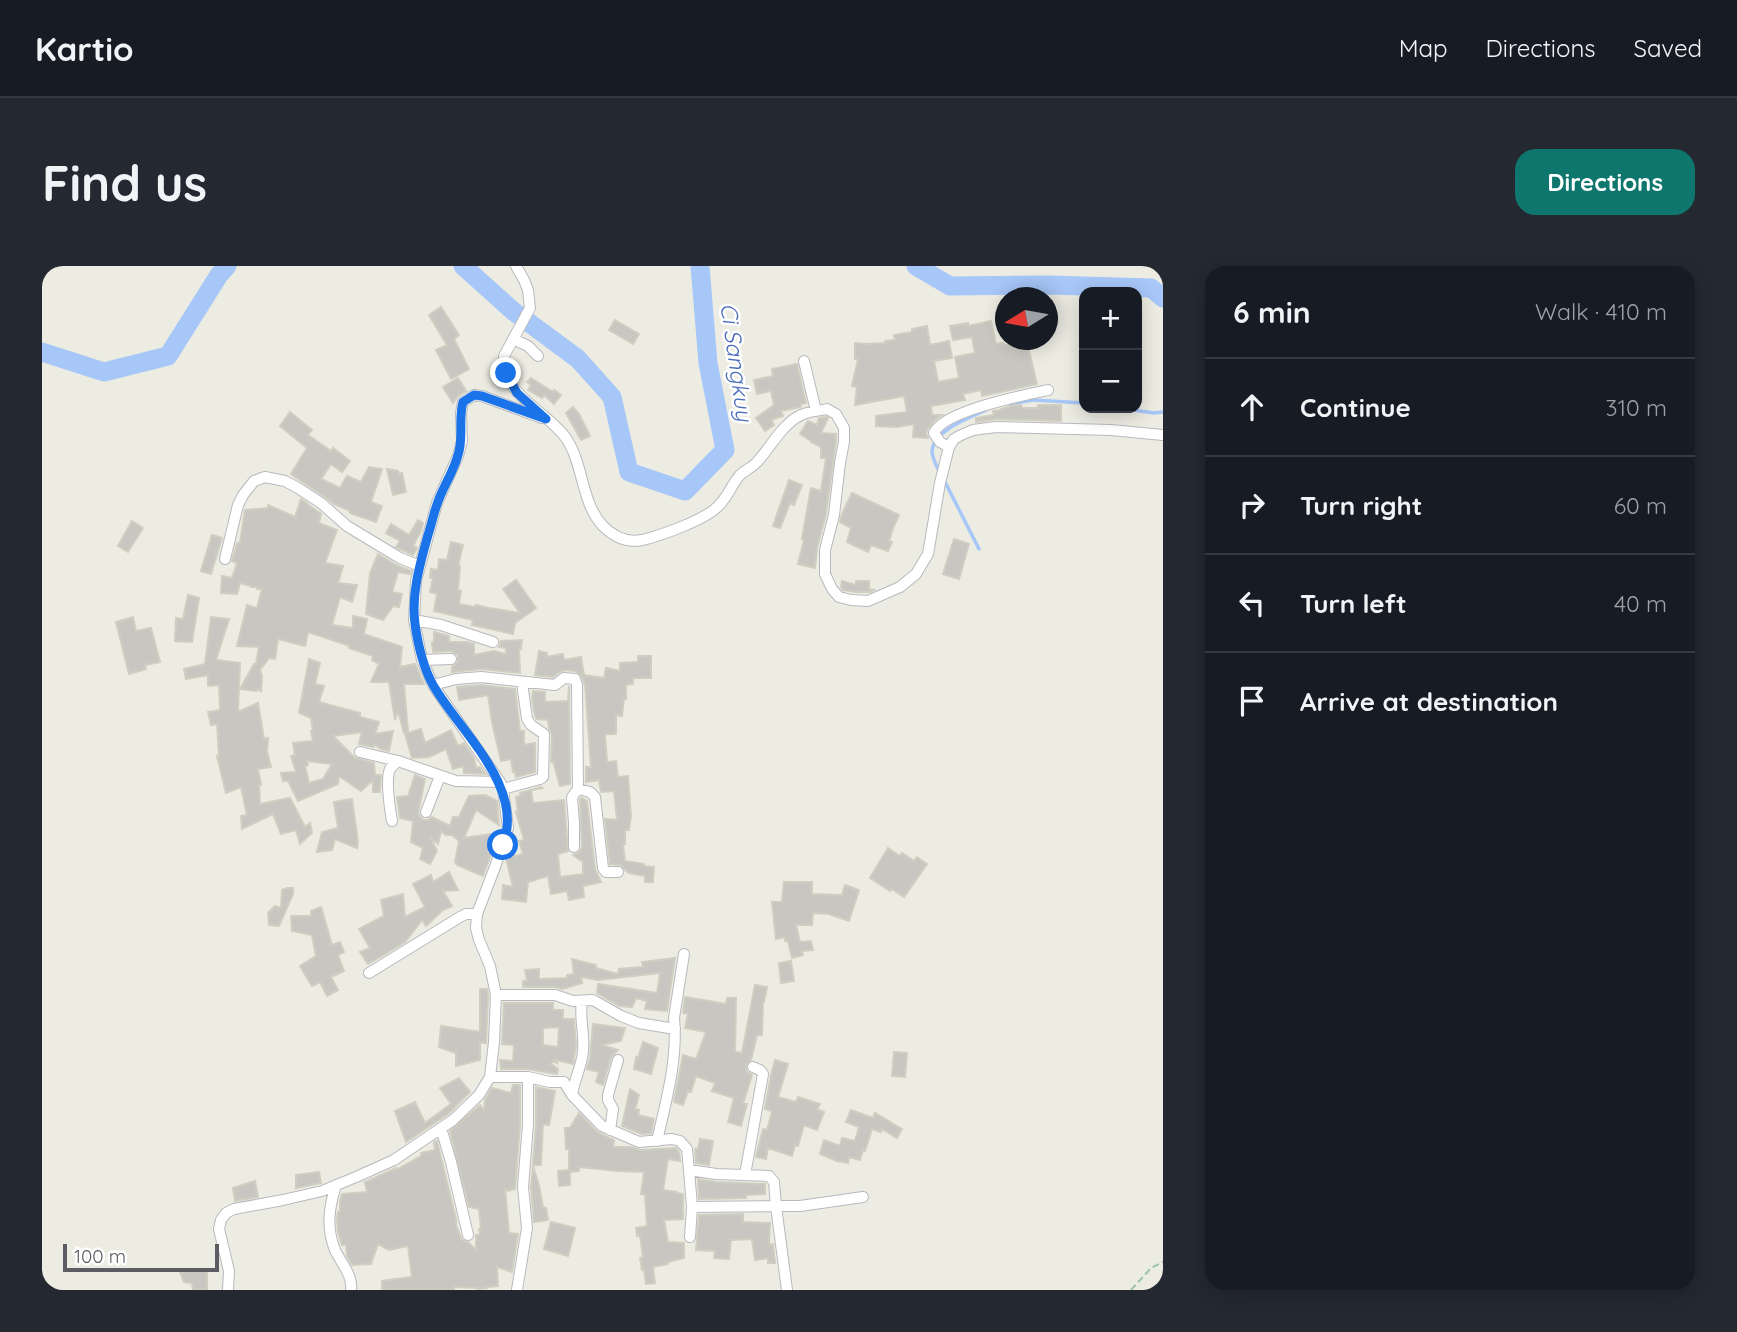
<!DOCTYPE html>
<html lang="en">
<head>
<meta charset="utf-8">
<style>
  body { margin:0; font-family:Quicksand,sans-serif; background:#242831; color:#f1f3f6 }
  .controls { position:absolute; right:21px; top:21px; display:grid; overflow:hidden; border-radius:14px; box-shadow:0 4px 18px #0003 }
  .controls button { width:63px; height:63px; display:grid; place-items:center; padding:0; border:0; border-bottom:2px solid #363941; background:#171b24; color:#f1f3f6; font:35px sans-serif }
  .compass { position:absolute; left:953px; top:21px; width:63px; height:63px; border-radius:50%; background:#171b24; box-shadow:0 4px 18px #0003; rotate:259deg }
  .scale { position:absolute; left:21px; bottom:18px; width:156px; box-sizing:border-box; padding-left:7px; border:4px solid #5b5d62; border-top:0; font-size:19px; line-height:24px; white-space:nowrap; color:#5b5d62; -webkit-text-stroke:5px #fff; paint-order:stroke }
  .stop { position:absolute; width:21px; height:21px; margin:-16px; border:5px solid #1a73e8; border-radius:50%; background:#fff }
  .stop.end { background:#1a73e8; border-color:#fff; box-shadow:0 2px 7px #0008 }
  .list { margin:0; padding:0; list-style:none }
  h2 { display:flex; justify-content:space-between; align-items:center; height:91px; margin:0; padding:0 28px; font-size:30px }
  h2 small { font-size:23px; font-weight:400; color:#9ea1a6 }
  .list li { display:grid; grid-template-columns:46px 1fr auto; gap:21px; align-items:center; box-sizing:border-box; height:98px; padding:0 28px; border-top:2px solid #363941 }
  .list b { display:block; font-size:26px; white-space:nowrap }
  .list em { font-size:23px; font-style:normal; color:#9ea1a6 }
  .icon { flex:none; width:38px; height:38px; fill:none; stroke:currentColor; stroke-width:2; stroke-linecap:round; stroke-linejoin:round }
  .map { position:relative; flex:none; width:1121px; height:1024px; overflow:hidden; border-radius:21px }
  header { display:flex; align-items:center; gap:42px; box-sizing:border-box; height:98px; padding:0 35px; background:#171b24; border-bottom:2px solid #363941 }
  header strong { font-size:33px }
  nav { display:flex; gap:38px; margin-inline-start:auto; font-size:24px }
  .intro { display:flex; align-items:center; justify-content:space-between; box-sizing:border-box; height:168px; padding:0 42px }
  h1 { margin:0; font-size:49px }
  .button { padding:18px 32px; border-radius:21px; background:#0f766e; color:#fff; font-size:24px; font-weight:700 }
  main { display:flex; gap:42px; padding:0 42px }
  aside { flex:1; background:#171b24; border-radius:21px; box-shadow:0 4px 18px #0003 }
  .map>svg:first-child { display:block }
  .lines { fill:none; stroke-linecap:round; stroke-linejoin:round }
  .stream { stroke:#a7c7f8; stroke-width:3.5 }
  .river { stroke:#a7c7f8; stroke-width:19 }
  .building { fill:#c8c6c0; stroke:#d0cec1; stroke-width:2; fill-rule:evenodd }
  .minor-casing { stroke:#b8b9be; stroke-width:12 }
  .path { stroke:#9bc2ad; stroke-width:2; stroke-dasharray:7 3.5; stroke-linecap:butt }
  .minor { stroke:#fff; stroke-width:10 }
  .route { stroke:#1a73e8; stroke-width:9 }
  .labels { text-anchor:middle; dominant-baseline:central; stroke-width:5; stroke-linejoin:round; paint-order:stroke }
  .water-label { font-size:23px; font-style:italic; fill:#4c6eb9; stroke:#fff }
</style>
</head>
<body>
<header>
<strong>Kartio</strong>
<nav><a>Map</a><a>Directions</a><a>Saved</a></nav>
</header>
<div class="intro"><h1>Find us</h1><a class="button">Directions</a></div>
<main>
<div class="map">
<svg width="1121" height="1024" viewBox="0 0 1121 1024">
  <rect width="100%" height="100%" fill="#ecece3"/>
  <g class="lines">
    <!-- stream -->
    <path class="stream" d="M968 138 991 134 1042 137
      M1077 142 1112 147 1121 146
      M898 207C895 201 890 192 890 185 892 164 927 152 944 144
      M902 214 937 283"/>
    <!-- river -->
    <path class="river" d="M421 0 471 45 536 93 570 131 587 206 643 225 683 184 666 97 658 0
      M874 0 908 20 1008 19 1109 22 1121 32
      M0 86 62 106 126 90 177 9 185 0"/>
  </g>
  <!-- building -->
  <path class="building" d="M399 41 417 69 412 73 427 103 409 113 394 84 405 79 387 49Z
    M573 54 597 68 591 78 567 64Z
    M949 55 954 78 961 77V79L974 77 975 83 986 81 995 118 940 130 939 124 921 128 923 134 889 140 890 149H900L893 154 886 162 884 167 886 172 871 171 872 158 855 161 834 160V150L865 146 862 130 813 139 815 121 810 120 816 93H813V77L823 78 843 77V75L853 74 852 69 870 66V63L885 60 888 79 907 75 910 92 892 95 896 116 917 112 913 91 933 87 930 71 911 74 908 60 926 57V60Z
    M755 98 764 137 759 138V140L758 141 739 145 741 150 729 154 732 159 723 165 714 152 732 139 729 125 715 128 712 114 731 110 730 103Z
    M416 112 424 125 416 130 411 137 401 121Z
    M489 112 511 126 512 124 519 129 512 138 502 129 500 132 486 124 489 119 485 116Z
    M973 139H979L980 142H996V139H1019V155L954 153 934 156V152L952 149 951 145 959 144V143Z
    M531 141 537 148 548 170 539 174 524 147Z
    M248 146 270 164 266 169 289 185 291 182 308 195 300 206 289 198 279 213 298 222 305 210 319 216 327 201 340 203 329 236 340 240 334 256 308 247V245L292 238 283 231 249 208 265 182 238 160Z
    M784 151 786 152 779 167 794 168V175L784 248 775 282 773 302 756 298 762 274 760 273 769 222 779 225 784 192H779V181L769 176V175L758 168 766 155 775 159 777 152Z
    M345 203 356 205 357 208 360 207 364 226 351 229Z
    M747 214 760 219 752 239 748 237 738 262 731 260Z
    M810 227 857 249 851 262 847 275 850 276 846 285 829 279 826 286 805 276 809 262 798 256 800 248Z
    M259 233 279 248 277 257 295 264 283 297 301 300 296 317 315 319 310 336 298 331 290 359 311 362V350L325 353 322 368 360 381 358 401 373 398 382 418H362L366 466 362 467 356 445 353 454 347 416H329L337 398 330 394 331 390 307 382 308 380 266 366 263 380 236 373 233 393 227 392 218 404 220 411 219 425 214 423V425L198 423 212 398H214L217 381 195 380 205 339 215 342 220 323H215V321H209V320L198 317 195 328 179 327 180 310 190 312 195 297 190 295 195 277H198L203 244 226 242V239L253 251Z
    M376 254 381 257 379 265 371 280 375 282 371 289 354 281 358 275 344 267 349 258 367 269Z
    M90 255 101 262 86 286 76 280Z
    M170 269 180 272 169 308 159 305Z
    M912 273 927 278 917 313 901 308Z
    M409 276 421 279 416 300H418L416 324 419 325 417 338 433 341 434 339 447 342 478 347 461 323 474 314 494 342 473 357 471 368 430 359 431 354 392 345 395 328 388 326 391 312H388L389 303 396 304 397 293 405 294Z
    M336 288 354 299 369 305 368 308 356 306 350 326 360 328 357 341 351 340 341 354 324 348 328 307Z
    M800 315 814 319V315H827V323L832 324 828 326H814L801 324 799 321Z
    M146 329 157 332 150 376 133 375 134 352 141 353Z
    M91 351 94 365 109 362 118 396 103 399 104 403 87 408 74 356Z
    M169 351 187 353 174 394 198 397 196 446 216 437 222 473 226 472 225 485 229 501 216 503 219 519H217L218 538 248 532 263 561 268 557 270 567 258 578 254 564 239 568 231 548 200 563 199 550 205 549 199 521 184 527 175 490 177 491 175 458 169 459 166 446 178 444 177 419 166 420V409L144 413 142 403 163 398Z
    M392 366 407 370V376H425L432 378V389L452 385 464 388V382L457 381 459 375 480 374 479 383 477 382 478 407 440 403 410 406V401L416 396V389L409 385 391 386 390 376H392Z
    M497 385 505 387V391L521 388 522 394 539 391 542 409 562 412 564 402 578 405V397L596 396V390H609V412H591V418L584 419V433H582L580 450 574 449V468H563L565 496 574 495 576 511 586 510 589 550 587 564H583V578H581L583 595 602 598V600L612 601 611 616H603V610L587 607 584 605 579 599 568 598 563 553 575 554 572 525 559 526 557 514 544 516V501H549L543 419 540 411 534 405 523 404 517 406 511 411 493 409Z
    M267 393 278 397 273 418 282 420 277 436 318 447V451L337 456 333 468 351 465 347 485 339 483 332 478V481L317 478 320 466 291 470 313 492 332 497 333 509H339L338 526H331V514L319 525 297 510 296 518 256 535 246 515H241L239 507 254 506 249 490 253 489 251 477 271 475 269 465H271L269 452 257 447ZM265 495 290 498 281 513 267 517 263 500 266 499Z
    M439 419 473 423 478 465H482V479L493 477V506L474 511 473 506H471L469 493 459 495 450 456 446 429 417 434 415 421Z
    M527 420 528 518 518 520 511 495 509 496 510 468 507 462 506 454 495 453 493 450 490 433 491 425 503 426V436L526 435Z
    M379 463 383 477 409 464 416 480 422 477 432 492 434 502 438 501 443 508 422 507 421 500 411 503 404 483 387 491 370 492 363 468Z
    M373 509 383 513 376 547 378 551 382 554H386L390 551 408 560 411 551H417L427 530 443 529 455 535 457 559 434 544 422 572 448 568 450 575 447 581 451 583 441 610 415 599 413 596 417 575 410 569H404L399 565 396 578 388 571 395 585 388 598 378 593 381 582 369 576 371 555 358 552 355 531 366 530Z
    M499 521 500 522 489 524 491 537 522 534 526 585 516 588 518 611 541 608V596L531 589 536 587 540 582 538 533 540 532 545 535 553 603 559 616 541 620 542 631 527 634 525 625 509 628 506 610 486 616 484 636 460 633 461 619 471 621 464 592 481 588 477 575 482 574 474 546 476 547 474 531 478 530V527Z
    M310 533 316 576 315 582 293 573 290 584 275 586 280 566 296 562 292 536Z
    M846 582 858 590 860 587 872 595 875 591 885 598 862 631 850 623 848 625 828 612Z
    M407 606 416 624 401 625 410 640 401 644 384 660 380 654 363 676 326 698 318 686 328 682 317 663 342 650 339 634 361 628 363 651 383 641 371 618 389 609 391 616Z
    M742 616H770V628L800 629 803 619 817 624 807 655 787 648 771 647 770 659H754L758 676 769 675 771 684 760 685 761 689 750 692 746 675H743V671L734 673 730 636H740Z
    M245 622H251V628L237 660 227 659 226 647 233 640 239 642 240 624Z
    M279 641 290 679 298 676 302 686 296 689 302 705 289 711 296 724 285 730 278 716 270 720 258 700 274 690 270 669 250 665 249 650H269V645Z
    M633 692 625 745 603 743 605 735 594 732 590 741 577 740 555 727 556 718 615 727 618 707 556 714 539 711 540 717 520 723 513 721H481V715H485L483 704 497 703V713L525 712V709L532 708 530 693 554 699V702L576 708 577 703 601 701 600 696Z
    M749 695 752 715 739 717 737 697Z
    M713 719 725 721 722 736H721L720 769H715L709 794 704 799V805L710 809 701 838H705L699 860 686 856 692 832 670 825 673 817 654 810 649 826 646 825 641 839 632 836 641 789 654 793 664 766 643 762 646 748 641 747 643 731 684 738 685 732H694L693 786 700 787Z
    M438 723H445L446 730 444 777 438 776V794L414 800V787L397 781 399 760 438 766Z
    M462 737H511V744H521V753H532L534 779 531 798 514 794 515 797 511 795 509 798 516 803 515 808 486 803H459L458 794 471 795 472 779 460 778ZM517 761 516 781 501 779V762Z
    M551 758 583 762 579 775 560 779 576 784 569 791 561 819 554 816 557 806 545 803 548 792Z
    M601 776 616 782 609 808 592 803 594 791 596 792Z
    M852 786 865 787 863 811 850 810Z
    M733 794 746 798 736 831 754 836 756 831 778 838 775 843 782 846 775 864 762 859 756 880 753 879 750 890 726 882 724 893 714 891 721 863 725 864 730 845 723 843 729 809Z
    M417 812 428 826 406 848 364 876 353 845 373 836 383 857 409 838 398 822Z
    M471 819H478V858L473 923 466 925 463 923 467 967 476 968 470 1006 455 1001 456 1020 445 1021V1022L436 1023V1022L412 1021V1024H340V1015L370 1011 366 980 347 984 336 978 329 998 310 999 305 990 304 979H300L296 966 295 952 296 946H298V935L300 928 325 926 323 916 354 902V904L379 890V887L393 884 392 876 395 875 414 953V960L420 974 427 977 434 984V969H438L437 963H439L437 943 427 941 408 865 438 839 442 844 443 834 450 822 469 827Z
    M494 821 513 825 507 859 501 858 499 899H491L494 859Z
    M588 823 597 829 593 843 597 844 596 849 612 853 609 867 600 868 580 860Z
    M809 844 831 852 833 847 860 863 855 872 840 863 839 866 830 863 823 885 821 884 818 894 807 891 806 897 795 895 778 888 782 874 798 880 800 872 813 875 817 861 804 856Z
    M537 847 555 866 572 874 571 881H589L598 884 634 882 637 886 638 895 626 893 621 924 635 926V927L641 928V953L622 954 626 976 642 977V992L626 996V998L611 1001 613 1017 604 1018 602 1003 600 1004 598 992 601 991 598 969 595 970 594 962 605 960 603 929 599 928 602 906 576 905 537 901V905L528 906V919L517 920 516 905 527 904V883H524L523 862H528Z
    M658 873 671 875 667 899 654 897 653 883H656Z
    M491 900 497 919 501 941 504 942 506 954 492 956 489 921Z
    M277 906 279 917 254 922V909Z
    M656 913 674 916 723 918V928L704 929V932L657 933Z
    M213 915 216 931 193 935 191 922Z
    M701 948V956L728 957 727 979 731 978 733 997H726V992L713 994 710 973 689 974 687 993 672 992 673 985 654 984 657 949Z
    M509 956 533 962 526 990 502 983Z
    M165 1004V1024H151L150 1017 142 1016 138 1006Z"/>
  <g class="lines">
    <!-- minor casing -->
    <g class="minor-casing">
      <path id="minor" d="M474 0 482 14 486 24 488 42 462 90C460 130 504 144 524 172 542 199 539 237 561 260 572 271 585 277 600 274 618 270 659 255 673 243 685 234 689 219 698 209 703 204 711 201 715 196 729 181 740 158 759 149 767 145 777 145 785 143L794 148 802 162V176L798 197 792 249 783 284V308L790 323 797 331 809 334 826 335 858 321 874 308 886 288 898 217 907 181 912 173 919 169 931 164 954 161 1069 164 1121 169
        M471 73 486 80 496 90
        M762 95 774 145
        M907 181 898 176 892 167C901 145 982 129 1006 124
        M183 293 196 239 201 229 212 215 223 211 243 215 256 222 279 237 305 260 358 292 378 300
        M372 354 399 359 451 376
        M380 394 409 393
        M391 419 414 413 439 411 513 419 522 412 533 413 535 419 536 523
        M318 486 356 495 414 515 458 516
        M461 523 498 513 501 511 502 468 489 459 485 453 480 417
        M384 546 398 510
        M350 555C348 543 343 514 348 503 349 501 354 497 356 495
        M532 581V557L530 531 536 523 548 526 553 531 561 602 564 606H576
        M327 707 418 651 424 648H435
        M454 729H513L531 735 551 734 579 750 597 757 633 763
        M448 811H486L508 816H522L530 829 560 860 597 876 630 873 638 875 645 883 647 904 674 908 727 910 732 916 734 940H758L821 931
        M530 829C532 814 540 800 541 785 543 768 537 752 540 735
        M399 862 409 896 426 969
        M568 864 571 843 566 834V829L576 794
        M615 875C624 835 636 794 632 752L642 688
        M647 904 650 941 648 971
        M703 909 721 808 718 804 711 801
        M294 919C287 941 284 962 293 984 299 997 311 1009 309 1024
        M650 941 734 940 745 1024
        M186 1024 187 1005 177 963 179 954 184 947 192 943 241 934 280 925 314 911 352 894 411 854 437 829 448 811 452 776 454 729 448 700 437 674 434 662 435 648 453 601 466 562 461 523 458 516 391 419 380 394 372 354 374 315 378 300 395 237 416 190 420 175 419 147 421 136 432 129 440 130 500 152
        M475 1024 485 962 481 921 486 858V811"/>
    </g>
    <!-- path -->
    <path class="path" d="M1089 1024 1109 1002 1121 996"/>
    <!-- minor -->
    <use href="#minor" class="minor"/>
  </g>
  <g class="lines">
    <!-- route -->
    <path class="route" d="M461 579C483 520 418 466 391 419 381 401 376 379 373 358 369 328 378 298 386 269 390 257 392 245 397 233 403 218 412 204 416 189 422 172 416 153 421 136L432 129 440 130 504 153 475 127 464 107"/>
  </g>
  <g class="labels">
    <!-- water labels -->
    <g class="water-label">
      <text transform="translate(695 96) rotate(82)">Ci Sangkuy</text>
    </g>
  </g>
</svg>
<div class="controls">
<button>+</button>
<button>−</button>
</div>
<svg class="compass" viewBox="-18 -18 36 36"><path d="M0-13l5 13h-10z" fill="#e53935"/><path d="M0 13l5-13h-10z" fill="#9ea1a6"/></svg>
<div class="scale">100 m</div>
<div class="stop" style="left:461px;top:579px"></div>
<div class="stop end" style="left:464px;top:107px"></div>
</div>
<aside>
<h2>6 min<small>Walk · 410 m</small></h2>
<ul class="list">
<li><svg class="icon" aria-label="ahead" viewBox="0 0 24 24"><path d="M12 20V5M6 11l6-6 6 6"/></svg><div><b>Continue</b></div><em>310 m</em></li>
<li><svg class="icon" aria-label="right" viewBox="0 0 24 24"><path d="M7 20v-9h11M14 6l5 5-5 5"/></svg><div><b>Turn right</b></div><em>60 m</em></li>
<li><svg class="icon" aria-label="left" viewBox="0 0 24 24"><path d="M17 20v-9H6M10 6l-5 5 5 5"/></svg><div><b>Turn left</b></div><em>40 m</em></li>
<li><svg class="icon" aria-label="arrive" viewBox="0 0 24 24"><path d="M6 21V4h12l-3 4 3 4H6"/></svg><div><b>Arrive at destination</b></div></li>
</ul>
</aside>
</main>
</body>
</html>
